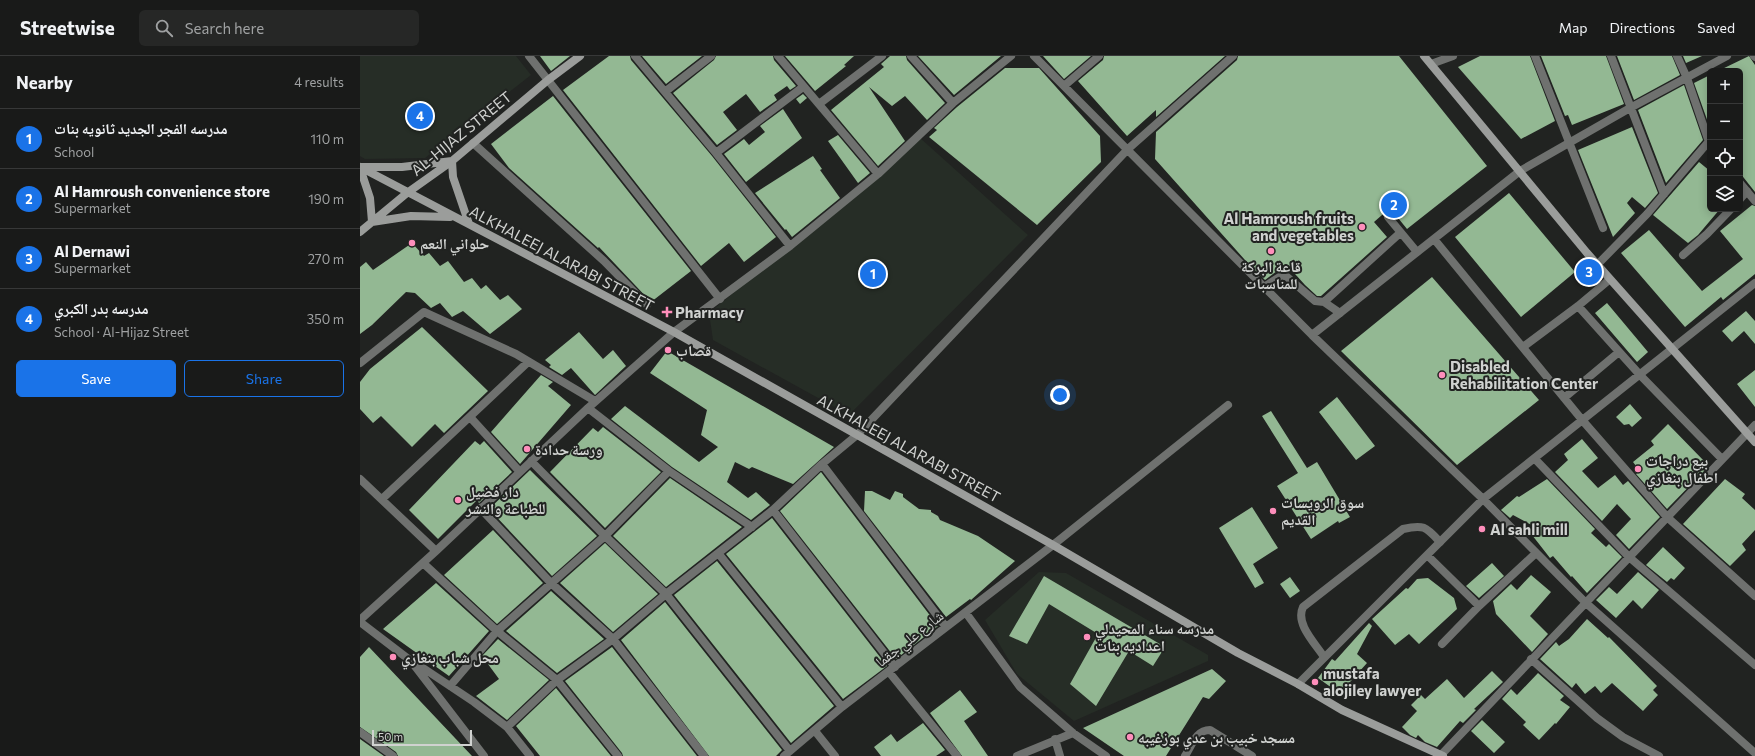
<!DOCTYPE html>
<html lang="en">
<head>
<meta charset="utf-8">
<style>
  body { margin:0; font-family:Commissioner,"Noto Naskh Arabic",sans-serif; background:#262726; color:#f1f3f6 }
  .controls { position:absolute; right:12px; top:12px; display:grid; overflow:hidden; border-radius:6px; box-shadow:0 2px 10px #0003 }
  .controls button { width:36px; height:36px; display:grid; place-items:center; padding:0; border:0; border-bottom:1px solid #373838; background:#191a19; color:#f1f3f6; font:20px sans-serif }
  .scale { position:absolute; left:12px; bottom:10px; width:100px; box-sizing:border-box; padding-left:4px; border:2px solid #d0d2d0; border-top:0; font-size:11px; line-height:14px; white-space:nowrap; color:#d0d2d0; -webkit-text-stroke:3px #212321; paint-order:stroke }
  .you { position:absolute; left:700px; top:339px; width:14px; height:14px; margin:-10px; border:3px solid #fff; border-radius:50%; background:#1a73e8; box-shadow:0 0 0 6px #1a73e833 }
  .badge { display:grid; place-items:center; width:26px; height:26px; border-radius:50%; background:#1a73e8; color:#fff; font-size:13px; font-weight:700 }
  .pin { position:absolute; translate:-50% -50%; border:2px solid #fff; box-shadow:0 1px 4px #0006 }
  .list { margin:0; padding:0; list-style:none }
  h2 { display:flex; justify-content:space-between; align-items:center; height:52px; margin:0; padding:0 16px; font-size:17px }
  h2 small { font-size:13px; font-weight:400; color:#9fa1a2 }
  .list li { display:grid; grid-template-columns:26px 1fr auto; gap:12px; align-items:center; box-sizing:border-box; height:60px; padding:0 16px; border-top:1px solid #373838 }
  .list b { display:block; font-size:15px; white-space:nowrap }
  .list p { margin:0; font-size:13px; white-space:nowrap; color:#9fa1a2 }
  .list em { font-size:13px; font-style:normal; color:#9fa1a2 }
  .actions { display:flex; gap:8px; padding:12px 16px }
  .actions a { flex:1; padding:9px 0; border:1px solid #1a73e8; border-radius:6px; text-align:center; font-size:14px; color:#1a73e8 }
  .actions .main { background:#1a73e8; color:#fff }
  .icon { flex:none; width:22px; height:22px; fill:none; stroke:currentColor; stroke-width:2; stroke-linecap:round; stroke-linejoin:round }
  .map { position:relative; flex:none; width:1395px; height:700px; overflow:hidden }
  header { display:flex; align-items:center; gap:24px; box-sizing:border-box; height:56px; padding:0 20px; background:#191a19; border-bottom:1px solid #373838 }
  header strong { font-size:19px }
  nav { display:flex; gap:22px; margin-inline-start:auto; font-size:14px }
  .search { width:280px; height:36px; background:#262726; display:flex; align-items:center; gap:10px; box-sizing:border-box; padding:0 14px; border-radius:6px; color:#9fa1a2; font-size:15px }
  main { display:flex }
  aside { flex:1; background:#191a19 }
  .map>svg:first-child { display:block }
  .built { fill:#262d26 }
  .building { fill:#93b893 }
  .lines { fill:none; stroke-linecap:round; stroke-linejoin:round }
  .lane { stroke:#6f716f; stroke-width:8 }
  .street { stroke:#6f716f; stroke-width:8 }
  .secondary { stroke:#9b9d9b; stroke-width:8 }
  .poi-dot { fill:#fe8ebb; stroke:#212321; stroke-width:1.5 }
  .labels { text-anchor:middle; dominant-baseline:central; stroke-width:4; stroke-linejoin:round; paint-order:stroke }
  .street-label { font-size:15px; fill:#d0d2d0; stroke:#212321 }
  .poi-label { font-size:15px; font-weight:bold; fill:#d0d2d0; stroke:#212321; text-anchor:start }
</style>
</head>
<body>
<header>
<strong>Streetwise</strong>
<div class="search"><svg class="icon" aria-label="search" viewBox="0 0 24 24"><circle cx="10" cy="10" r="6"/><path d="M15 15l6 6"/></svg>Search here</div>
<nav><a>Map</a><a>Directions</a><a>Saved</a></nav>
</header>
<main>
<aside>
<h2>Nearby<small>4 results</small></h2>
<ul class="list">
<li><span class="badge">1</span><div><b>مدرسه الفجر الجديد ثانويه بنات</b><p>School</p></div><em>110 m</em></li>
<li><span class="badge">2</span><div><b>Al Hamroush convenience store</b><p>Supermarket</p></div><em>190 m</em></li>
<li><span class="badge">3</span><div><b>Al Dernawi</b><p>Supermarket</p></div><em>270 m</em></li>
<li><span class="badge">4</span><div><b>مدرسه بدر الكبري</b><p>School · Al-Hijaz Street</p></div><em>350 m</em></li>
</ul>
<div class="actions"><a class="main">Save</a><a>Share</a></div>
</aside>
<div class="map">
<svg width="1395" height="700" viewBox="0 0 1395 700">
  <rect width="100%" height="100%" fill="#212321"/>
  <!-- built -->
  <path class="built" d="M0 0H156L171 19 65 102 5 103 0 100Z
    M559 81 668 179 489 359 353 284 349 257 518 118Z
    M679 516 706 517 848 599V605L714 665 657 618 625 564Z"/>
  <!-- building -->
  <path class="building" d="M180 0H210L191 15Z
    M249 0H270L271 4 352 100 416 181 384 206 369 187 341 210 203 34Z
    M282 0H342L306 28Z
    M356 0H413L414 4 436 30 430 34 427 30 414 39 417 44 400 56 386 38 363 56 377 74 357 89 313 37 354 4Z
    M425 0H494L484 9 486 10 455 35Z
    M530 0H546L547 4 585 47 567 64 545 40 532 50 509 31 545 85 518 110 471 54 524 11 521 8Z
    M558 0H641L594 39Z
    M683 0H731L704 23Z
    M744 0H865L796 61V54L767 80 718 25 743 4Z
    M878 0H1039L1127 110 1047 173 1030 152 1014 166 1027 181 961 240H957L945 229 926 208 905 224 885 204 795 103 796 76 877 4Z
    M1120 0H1170L1195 65 1161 83 1098 11Z
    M1181 0H1246L1264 48 1212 69 1208 59 1205 60Z
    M1257 0H1312L1320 19 1274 44Z
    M1323 0H1342L1326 7Z
    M1389 0 1395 9V136L1380 117V15H1358Z
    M645 12H679L740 80 741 106 677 169 569 81 577 74 574 72 597 51Z
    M1350 19V72L1334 27Z
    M1324 29 1343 84 1306 127 1278 54Z
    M443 38 447 42 440 48 436 43Z
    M193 40 331 215 291 246 239 191 238 192 149 112 131 88Z
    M423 53 442 82 386 126 364 98 384 83 389 89 405 76 400 70Z
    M1272 71 1298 137 1285 152 1272 141 1267 147 1275 157 1253 181 1218 94Z
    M478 79 510 117 498 127 468 85Z
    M453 100 462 113 460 114 480 142 432 181 426 173 425 174 395 137Z
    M1339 106 1350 115V153H1360L1338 179 1328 187 1293 159Z
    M1149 137 1215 216 1161 261 1095 181Z
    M1392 149 1395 150V218L1363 244 1361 241 1325 271 1261 197 1289 174 1342 235 1383 203 1360 175Z
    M52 187 64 200 69 197 80 210 88 205 104 226 112 222 121 233 126 229 140 244 148 239 162 253 130 278 103 255 92 261 80 247 71 252 55 237 46 236 12 269 0 278V211L6 206 13 214Z
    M1072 221 1179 344 1097 409 981 295Z
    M1247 247 1288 296 1277 306 1235 257Z
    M1386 255 1395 265V288L1384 275 1372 286 1362 275Z
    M62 271 128 335 84 377 75 368 52 391 21 360 13 367 0 353V326L10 313Z
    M219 276 243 303 253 294 266 310 235 339 211 312 202 319 189 311 191 309 185 304Z
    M307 295 474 391 433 428 392 411 389 413 375 406 367 426 388 442 396 436 410 449 391 464 312 411 251 363 265 350 339 406 358 391 341 379 347 354 290 317Z
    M1395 314V351L1377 328Z
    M181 319 193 326 188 330 211 349 160 408 131 376Z
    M977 341 1015 390 996 404 959 356Z
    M1270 348 1282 362 1272 371 1269 368 1264 369 1256 361Z
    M911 355 947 412 957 406 990 461 979 467 978 465 951 483 917 430 938 417 902 360Z
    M1308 368 1344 405 1347 412 1307 453 1276 418 1280 415 1273 406 1294 389 1291 385Z
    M243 371 301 416 245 472 190 416 233 372 238 376Z
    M1222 383 1238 402 1222 415 1238 432 1255 419 1263 429 1268 425 1300 461 1269 493 1256 479 1271 463 1257 448 1242 465 1195 416 1208 404 1204 398Z
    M115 385 120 389 124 385 152 416 119 447 117 444 78 483 49 454Z
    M170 414 237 480 192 520 129 453Z
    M461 416 578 570 536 603 420 455Z
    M310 422 382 471 306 531 253 480Z
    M1187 423 1235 473 1231 477 1246 491 1249 488 1262 501 1227 537 1212 520 1211 521 1193 500 1190 502 1172 479 1179 473 1153 459 1150 462 1141 454 1157 440 1159 441Z
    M1365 423 1385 438 1382 442 1395 454V474L1382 488 1386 494 1370 510 1323 468Z
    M505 435H512L530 444 535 435 543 438V441L559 453 571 454V456L578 460 580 464 618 480 655 505 611 544 610 543 586 561 504 455Z
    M892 451 918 492 893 508 904 527 895 532 859 472Z
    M412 462 527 610 483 643 366 498Z
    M133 474 183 527 137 568 84 519Z
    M245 487 298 538 253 576 200 527Z
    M1303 491 1325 512 1314 524 1311 522 1307 526 1286 509Z
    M357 505 474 650 431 687 314 539Z
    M1132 507 1144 520 1119 542 1106 530Z
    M1278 516 1299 534 1282 553 1273 544 1256 562 1236 544 1249 531 1257 538Z
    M1171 519 1191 536 1170 560 1188 578 1172 596 1136 558 1133 545 1151 528 1157 534Z
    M684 520 805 591 793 610 769 595 736 650 710 628 738 578 689 548 667 588 649 580Z
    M930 521 940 535 930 542 920 528Z
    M1068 522 1094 542 1097 553 1059 588 1049 578 1035 589 1012 563 1046 532 1048 533 1057 523Z
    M76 527 129 575 89 620 23 573Z
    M191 535 244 583 197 617 146 575Z
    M305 546 422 694 416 700H349L261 584Z
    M1227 563 1248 582 1249 581 1297 630 1293 634 1298 639 1283 655 1252 627 1241 637 1235 630 1225 638 1216 627 1212 632 1180 603 1196 586 1199 590 1209 583Z
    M1009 567 1012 570 997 598 1007 607 990 626 996 630 986 642 958 622 972 603 975 605Z
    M138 583 189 624 147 664 116 640 139 623 122 600Z
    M9 591 112 700H38L36 696 0 671V601Z
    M252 591 337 700H263L262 697 205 625Z
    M852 613 866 625 849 643 843 641 806 700H764L723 672Z
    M1132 615 1143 626 1114 653 1116 654 1103 667 1100 665 1077 691 1065 686 1058 679 1056 682 1050 679 1042 671 1057 655 1051 649 1061 639 1065 643 1087 623 1104 642Z
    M1178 617 1204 640 1200 644 1210 651 1196 668 1195 667 1179 684 1163 669 1166 666 1142 643 1151 633 1157 639Z
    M196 632 251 700H180L156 670Z
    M600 634 617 656 604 665 628 700H602L570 657Z
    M1122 664 1145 686 1134 697 1111 675Z
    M563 667 585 694 576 700H521L514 691 531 678 537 686Z
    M0 683 24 700H0Z"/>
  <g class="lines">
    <!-- lane -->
    <path class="lane" d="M1028 161 1057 196
      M904 231 921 220H926L955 245 964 246 1040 177
      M964 246 980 257
      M964 601C955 587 935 568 943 551L1043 473C1064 468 1066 471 1080 486"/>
    <!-- street -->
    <path class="street" d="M169 0 360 243
      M275 0 356 97 430 190
      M418 0 518 118
      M551 0 593 47
      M674 0 952 279 1123 443 1226 547 1395 697
      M1175 0 1243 172
      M1251 0 1304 138
      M1317 0 1327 22 1350 89
      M1394 0 1395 1
      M1071 8 1093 0
      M704 30 739 0
      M306 35 351 0
      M459 48 522 0
      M113 87 244 205 287 249
      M356 97 443 31
      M1380 127 1395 145
      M1380 143 1387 135
      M1074 183 1223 365 1307 461 1395 540
      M1323 199 1347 178 1371 153
      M1237 209 1287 158 1350 84
      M1218 250 1280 319 1362 403
      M952 279 1160 115 1270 52 1367 0
      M1163 291 1218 250 1249 224
      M0 307 64 256 156 298 235 345
      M1204 342 1259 296
      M228 352 309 415 392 471
      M110 361 160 416
      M1175 403 1269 501 1395 609
      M171 405 245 480 306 538 430 695
      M462 408 586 571
      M0 423 76 495
      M22 443 168 306
      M120 452 191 527 253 583 344 700
      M413 454 535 611
      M358 497 482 651
      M1067 499 1119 550
      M63 507 137 575 197 624 258 700
      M606 557 660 631 713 677 746 700
      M0 564 76 495 228 352 314 276 430 190 518 118 593 47 651 0
      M0 566 51 605 124 700
      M1082 588 1119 550 1176 497
      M1171 603 1237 662 1263 681 1299 700
      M57 608 114 646 147 671 170 700
      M529 616 597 700
      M938 628 1123 443 1395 227
      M90 630 137 575 245 480 309 415
      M147 671 197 624 253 583 306 538 413 454 462 408 497 379 768 93 873 0
      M455 675 475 700
      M0 676 33 700
      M695 683 700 700
      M1081 699 1395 369
      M424 700 482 651 693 489 868 349
      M657 700 713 677
      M825 700C832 689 836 674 850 674L892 700"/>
    <!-- secondary -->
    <path class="secondary" d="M1064 0 1227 197 1395 386
      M0 111 314 276 693 489 878 597 938 628 982 654 1083 700
      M1 111H42L92 105 93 121 109 168
      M0 112 10 142 12 166 51 160 90 161
      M0 176 47 137 92 105 188 24 220 0"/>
  </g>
  <!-- markers -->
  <g class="poi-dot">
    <circle cx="1002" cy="171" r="4"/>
    <circle cx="52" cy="187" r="4"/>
    <circle cx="911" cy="195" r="4"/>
    <path d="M305 250h4v4h4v4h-4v4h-4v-4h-4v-4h4z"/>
    <circle cx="308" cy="294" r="4"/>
    <circle cx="1082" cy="319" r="4"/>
    <circle cx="167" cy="393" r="4"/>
    <circle cx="1278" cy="413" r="4"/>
    <circle cx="98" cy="444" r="4"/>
    <circle cx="913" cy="455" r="4"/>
    <circle cx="1122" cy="473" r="4"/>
    <circle cx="727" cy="581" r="4"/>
    <circle cx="33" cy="601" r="4"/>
    <circle cx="955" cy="626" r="4"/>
    <circle cx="770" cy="681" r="4"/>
  </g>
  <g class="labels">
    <!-- street labels -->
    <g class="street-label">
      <text transform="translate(101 77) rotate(-39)">AL-HIJAZ STREET</text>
      <text transform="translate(202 202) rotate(28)">ALKHALEEJ ALARABI STREET</text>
      <text transform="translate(549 392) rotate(29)">ALKHALEEJ ALARABI STREET</text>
      <text transform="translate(549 582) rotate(-38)">شارع علي جقما</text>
    </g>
    <!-- poi labels -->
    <g class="poi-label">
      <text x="994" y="162" text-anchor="end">Al Hamroush fruits<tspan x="994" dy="17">and vegetables</tspan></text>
      <text x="60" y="187">حلواني النعم</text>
      <text x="911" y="210" text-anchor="middle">قاعة البركة<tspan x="911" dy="17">للمناسبات</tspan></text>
      <text x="315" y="256">Pharmacy</text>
      <text x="316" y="294">قصاب</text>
      <text x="1090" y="310">Disabled<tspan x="1090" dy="17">Rehabilitation Center</tspan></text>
      <text x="175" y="393">ورسة حدادة</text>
      <text x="1286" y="404">بيع دراجات<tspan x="1286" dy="17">اطفال بنغازي</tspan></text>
      <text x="106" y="435">دار فضيل<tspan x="106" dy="17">للطباعة والنشر</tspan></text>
      <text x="921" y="446">سوق الرويسات<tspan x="921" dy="17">القديم</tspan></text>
      <text x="1130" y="473">Al sahli mill</text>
      <text x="735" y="572">مدرسه سناء المحيدلي<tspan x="735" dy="17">اعداديه بنات</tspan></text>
      <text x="41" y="601">محل شباب بنغازي</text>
      <text x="963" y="617">mustafa<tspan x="963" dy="17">alojiley lawyer</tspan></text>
      <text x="778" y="681">مسجد خبيب بن عدي بوزغيبه</text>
    </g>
  </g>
</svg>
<div class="controls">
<button>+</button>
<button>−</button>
<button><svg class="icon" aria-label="locate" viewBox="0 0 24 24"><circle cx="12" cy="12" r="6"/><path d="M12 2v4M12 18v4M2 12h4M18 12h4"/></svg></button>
<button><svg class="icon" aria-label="layers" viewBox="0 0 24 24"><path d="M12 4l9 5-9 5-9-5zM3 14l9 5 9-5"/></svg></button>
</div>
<div class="scale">50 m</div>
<div class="you"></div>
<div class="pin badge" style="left:513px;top:218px">1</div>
<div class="pin badge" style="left:1034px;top:149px">2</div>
<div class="pin badge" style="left:1229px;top:216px">3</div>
<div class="pin badge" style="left:60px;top:60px">4</div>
</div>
</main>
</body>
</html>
